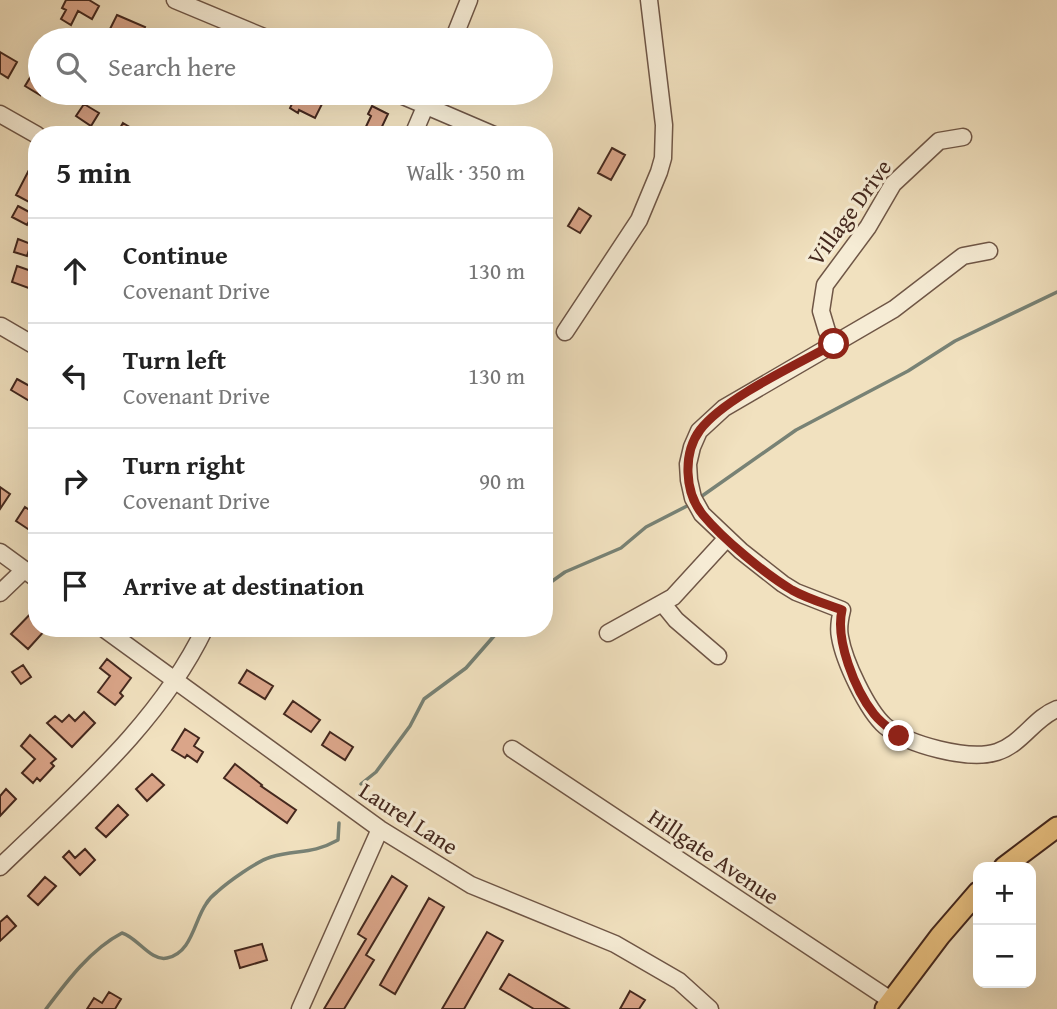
<!DOCTYPE html>
<html lang="en">
<head>
<meta charset="utf-8">
<style>
  body { margin:0; font-family:"Gentium Book Plus",serif; background:#f6f6f6; color:#222 }
  .controls { position:absolute; right:21px; bottom:21px; display:grid; overflow:hidden; border-radius:14px; box-shadow:0 7px 28px #0002 }
  .controls button { width:63px; height:63px; display:grid; place-items:center; padding:0; border:0; border-bottom:2px solid #e0e0e0; background:#fff; color:#222; font:35px sans-serif }
  .stop { position:absolute; width:21px; height:21px; margin:-16px; border:5px solid #8f2418; border-radius:50%; background:#fff }
  .stop.end { background:#8f2418; border-color:#fff; box-shadow:0 2px 7px #0008 }
  .list { margin:0; padding:0; list-style:none }
  h2 { display:flex; justify-content:space-between; align-items:center; height:91px; margin:0; padding:0 28px; font-size:30px }
  h2 small { font-size:23px; font-weight:400; color:#767676 }
  .list li { display:grid; grid-template-columns:46px 1fr auto; gap:21px; align-items:center; box-sizing:border-box; height:105px; padding:0 28px; border-top:2px solid #e0e0e0 }
  .list b { display:block; font-size:26px; white-space:nowrap }
  .list p { margin:0; font-size:23px; white-space:nowrap; color:#767676 }
  .list em { font-size:23px; font-style:normal; color:#767676 }
  .icon { flex:none; width:38px; height:38px; fill:none; stroke:currentColor; stroke-width:2; stroke-linecap:round; stroke-linejoin:round }
  .map { position:relative; flex:none; width:1057px; height:1009px; overflow:hidden }
  .search { position:absolute; background:#fff; box-shadow:0 7px 28px #0002; left:28px; top:28px; width:525px; height:77px; display:flex; align-items:center; gap:18px; box-sizing:border-box; padding:0 24px; border-radius:38px; color:#767676; font-size:26px }
  .panel { position:absolute; background:#fff; box-shadow:0 7px 28px #0002; left:28px; top:126px; width:525px; height:511px; border-radius:28px }
  .map>svg:first-child { display:block }
  .lines { fill:none; stroke-linecap:round; stroke-linejoin:round }
  .stream { stroke:#788275; stroke-width:3.5 }
  .building { fill:#daa589; stroke:#44281e; stroke-width:2 }
  .minor-casing { stroke:#6f5646; stroke-width:19 }
  .major-casing { stroke:#44281e; stroke-width:23 }
  .minor { stroke:#f6ecd5; stroke-width:16 }
  .major { stroke:#e8c080; stroke-width:19 }
  .route { stroke:#8f2418; stroke-width:9 }
  .labels { text-anchor:middle; dominant-baseline:central; stroke-width:6; stroke-linejoin:round; paint-order:stroke }
  .street-label { font-size:23px; fill:#44281e; stroke:#f6ecd5 }
</style>
</head>
<body>
<div class="map">
<svg width="1057" height="1009" viewBox="0 0 1057 1009">
  <rect width="100%" height="100%" fill="#f1e1bf"/>
  <filter id="stains"><feTurbulence type="fractalNoise" baseFrequency=".00286" numOctaves="4"/><feColorMatrix values="0 0 0 0 .2 0 0 0 0 .09 0 0 0 0 .02 0 0 0 .5 -.17"/></filter>
  <radialGradient id="worn" r=".72"><stop offset=".6" stop-color="#630" stop-opacity="0"/><stop offset="1" stop-color="#630" stop-opacity=".3"/></radialGradient>
  <g class="lines">
    <!-- stream -->
    <path class="stream" d="M702 496 796 430 908 371 955 341 1057 292
      M544 587 565 572 621 548 646 527 687 506
      M361 784 376 772 410 726 424 699 466 668 501 628
      M46 1009C67 981 91 949 122 933 137 937 151 962 167 958 192 953 194 921 206 904 209 899 213 895 217 892 228 882 257 861 271 857 297 849 311 855 338 840L339 823"/>
  </g>
  <!-- building -->
  <path class="building" d="M66 0H89L99 6 92 19 78 11 71 25 61 19 66 10 62 8Z
    M117 15 145 27 139 40 110 29Z
    M0 52 17 62 8 78 0 73Z
    M34 71 40 75V95L25 86Z
    M297 93H305L323 102 315 118 299 110 298 113 290 108Z
    M462 93H488L484 102Z
    M84 104 99 113 91 126 76 116Z
    M372 106 388 114 378 135H362L371 116 368 114Z
    M123 123 143 135H116Z
    M612 148 625 155 611 180 598 173Z
    M29 170 37 175V189L29 202 16 195Z
    M18 206 33 214 27 225 12 217Z
    M579 208 591 216 580 233 568 226Z
    M18 239 31 244 27 256 14 252Z
    M17 266 37 273V291L12 282Z
    M17 379 37 390V396L33 403 11 390Z
    M0 487 10 494 0 509Z
    M25 507 37 515V535L16 521Z
    M37 607V628H47L28 649 11 634Z
    M107 659 131 678 120 693 123 696 115 705 98 692 110 676 100 668Z
    M23 665 31 677 21 684 12 672Z
    M247 670 273 686 265 699 239 683Z
    M293 701 320 720 311 732 284 714Z
    M84 712 95 723 72 747 47 723 55 716 62 722 69 715 75 721Z
    M185 729 199 738 194 746 203 752 197 762 187 755 185 758 172 750Z
    M330 732 353 747 345 760 322 745Z
    M30 735 56 759 51 763 54 766 40 781 37 778 33 783 22 773 35 759 21 746Z
    M235 764 262 785 261 786 296 810 287 823 224 778Z
    M152 774 164 785 147 801 136 789Z
    M6 789 16 799 0 816V796Z
    M118 805 128 815 106 837 96 828Z
    M85 849 95 860 80 875 63 857 69 851 75 858Z
    M392 876 407 886 366 955 374 960 344 1009H324L366 939 358 934Z
    M45 877 56 886 38 905 28 896Z
    M429 898 444 907 395 994 380 985Z
    M7 916 16 926 0 941V922Z
    M487 932 503 941 464 1009H442Z
    M262 944 267 960 240 968 235 951Z
    M509 974 569 1009H534L500 989Z
    M630 991 645 1000 639 1009H620Z
    M109 992 121 999 115 1009H87L94 998 102 1003Z"/>
  <g class="lines">
    <!-- minor casing -->
    <g class="minor-casing">
      <path id="minor" d="M175 0 271 40
        M453 40 469 0
        M396 93 494 135
        M0 114 37 135
        M413 135 431 93
        M989 251 963 256 894 309 724 408 699 431 692 447 688 464 689 480 693 498 702 514 741 551 783 584 796 592 842 610C840 618 838 628 840 637 844 661 867 710 885 726 908 745 969 761 997 752 1022 744 1034 718 1057 709
        M1 326 37 347
        M565 332 639 220 659 172 663 158 664 125 649 0
        M834 343 827 331 821 311 825 285 868 227 893 184 939 141 963 137
        M0 552 37 579
        M0 593 24 570
        M663 604 676 620 718 656
        M103 628 380 829 471 885 615 944 679 981 710 1009
        M608 633 673 597 727 538
        M512 749 892 1001
        M0 867C75 794 159 724 205 628
        M300 1009 380 829"/>
    </g>
    <!-- major casing -->
    <g class="major-casing">
      <path id="major" d="M1004 867 1057 827
        M885 1009 940 936 978 892"/>
    </g>
    <!-- minor -->
    <use href="#minor" class="minor"/>
    <!-- major -->
    <use href="#major" class="major"/>
  </g>
  <g class="lines">
    <!-- route -->
    <path class="route" d="M834 344C798 364 724 398 700 430 683 453 684 492 703 515 723 539 765 574 792 590 808 599 826 604 842 610 835 640 855 690 874 714 881 723 890 729 899 736"/>
  </g>
  <g class="labels">
    <!-- street labels -->
    <g class="street-label">
      <text transform="translate(849 212) rotate(-54)">Village Drive</text>
      <text transform="translate(409 818) rotate(33)">Laurel Lane</text>
      <text transform="translate(714 856) rotate(34)">Hillgate Avenue</text>
    </g>
  </g>
  <rect width="100%" height="100%" filter="url(#stains)"/>
  <rect width="100%" height="100%" fill="url(#worn)"/>
</svg>
<div class="controls">
<button>+</button>
<button>−</button>
</div>
<div class="stop" style="left:834px;top:344px"></div>
<div class="stop end" style="left:899px;top:736px"></div>
<div class="search"><svg class="icon" aria-label="search" viewBox="0 0 24 24"><circle cx="10" cy="10" r="6"/><path d="M15 15l6 6"/></svg>Search here</div>
<section class="panel">
<h2>5 min<small>Walk · 350 m</small></h2>
<ul class="list">
<li><svg class="icon" aria-label="ahead" viewBox="0 0 24 24"><path d="M12 20V5M6 11l6-6 6 6"/></svg><div><b>Continue</b><p>Covenant Drive</p></div><em>130 m</em></li>
<li><svg class="icon" aria-label="left" viewBox="0 0 24 24"><path d="M17 20v-9H6M10 6l-5 5 5 5"/></svg><div><b>Turn left</b><p>Covenant Drive</p></div><em>130 m</em></li>
<li><svg class="icon" aria-label="right" viewBox="0 0 24 24"><path d="M7 20v-9h11M14 6l5 5-5 5"/></svg><div><b>Turn right</b><p>Covenant Drive</p></div><em>90 m</em></li>
<li><svg class="icon" aria-label="arrive" viewBox="0 0 24 24"><path d="M6 21V4h12l-3 4 3 4H6"/></svg><div><b>Arrive at destination</b></div></li>
</ul>
</section>
</div>
</body>
</html>
